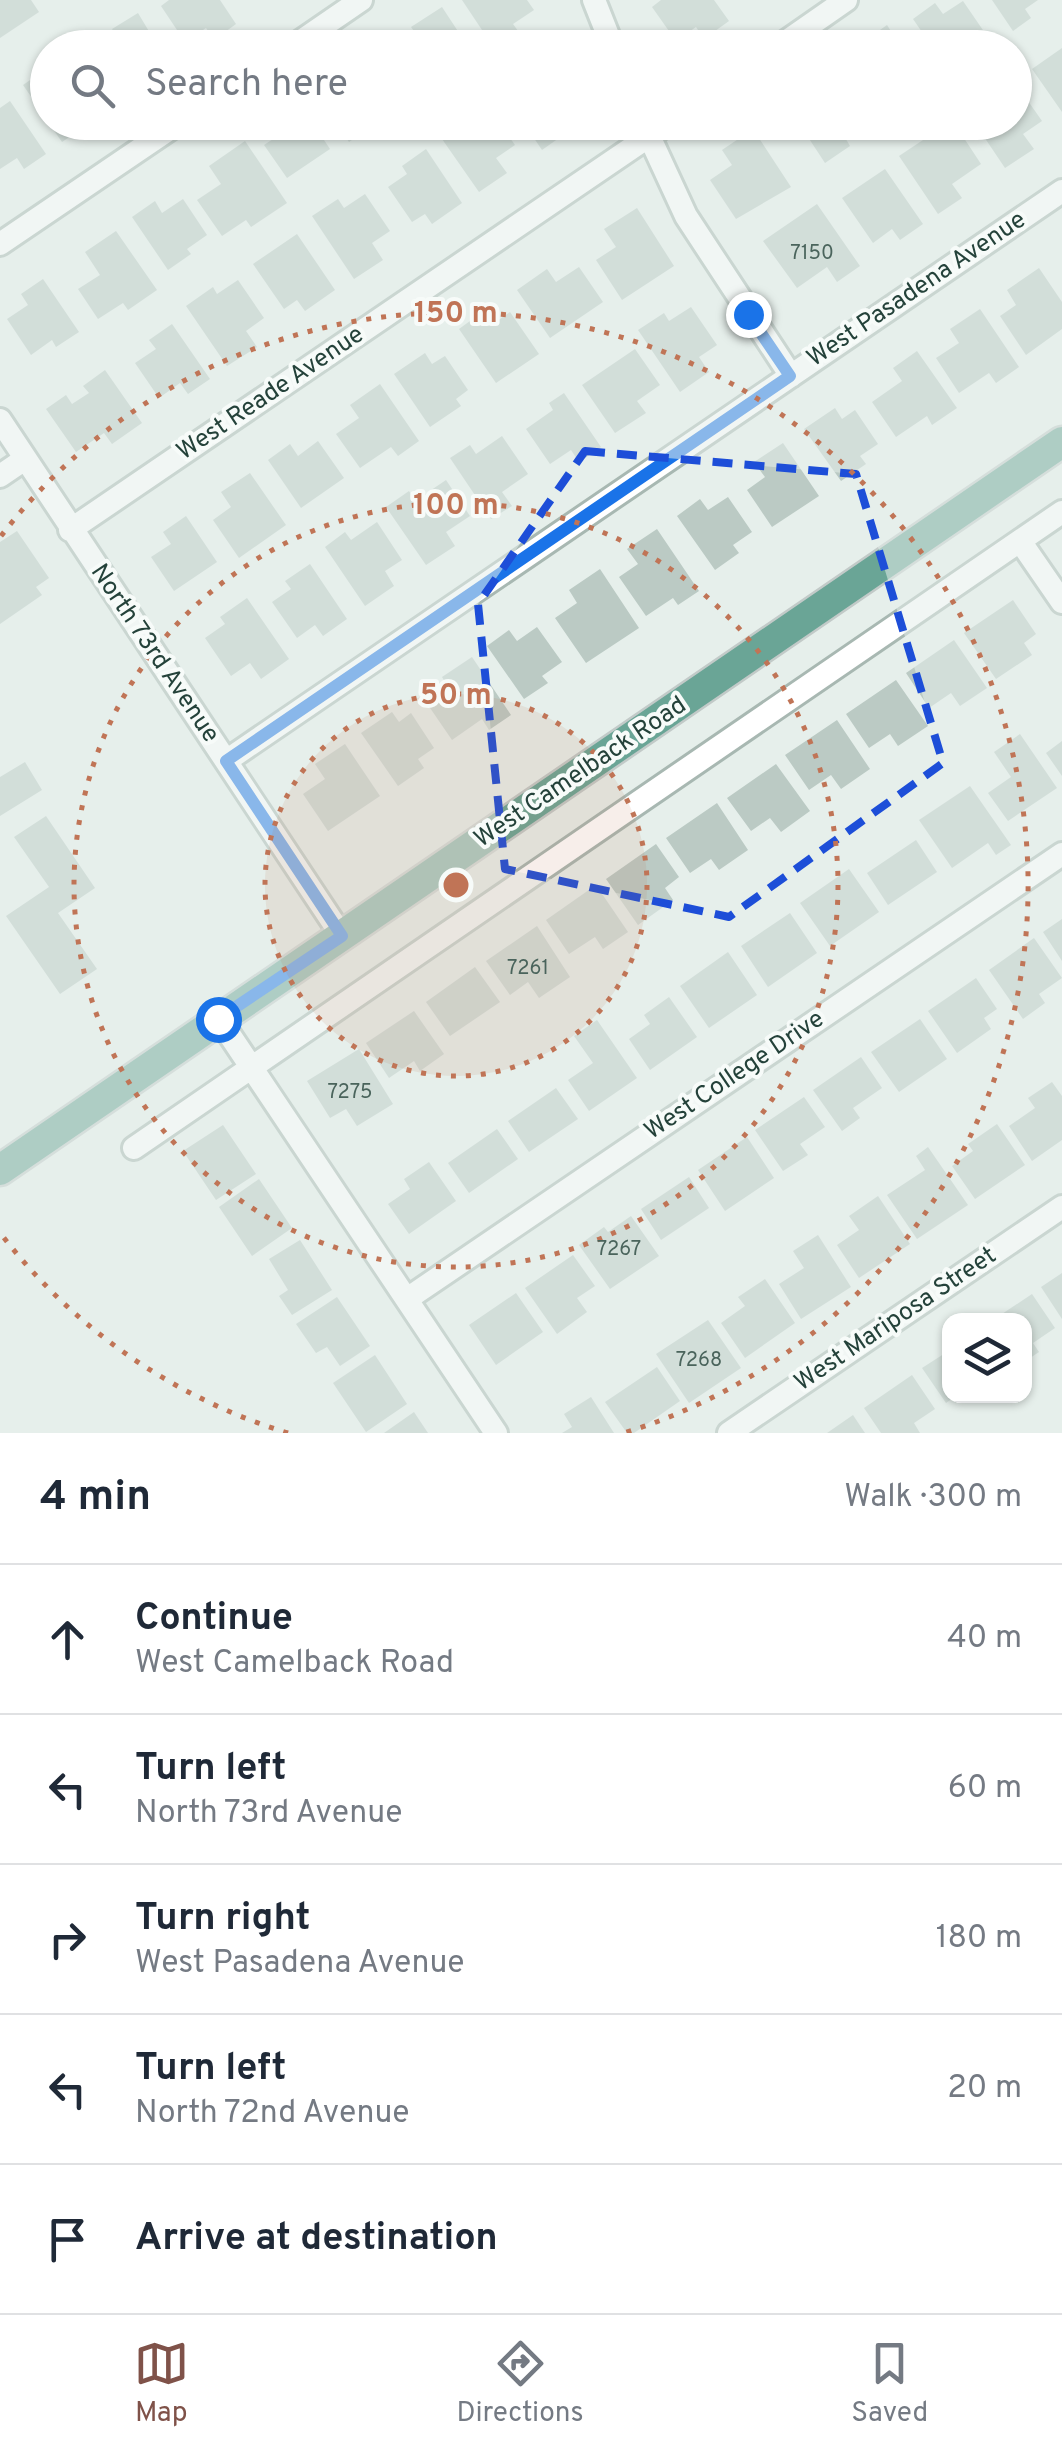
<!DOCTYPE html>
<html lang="en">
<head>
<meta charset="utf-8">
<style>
  body { margin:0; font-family:Overpass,sans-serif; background:#f2f2f3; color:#1f2937 }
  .controls { position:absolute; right:30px; bottom:30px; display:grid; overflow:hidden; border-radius:20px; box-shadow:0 2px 8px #0004 }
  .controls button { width:90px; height:90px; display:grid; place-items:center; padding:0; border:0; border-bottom:2px solid #e0e1e3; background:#fff; color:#1f2937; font:50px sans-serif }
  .stop { position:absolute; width:30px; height:30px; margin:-22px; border:8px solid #1a73e8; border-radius:50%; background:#fff }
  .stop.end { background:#1a73e8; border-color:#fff; box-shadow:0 2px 10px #0008 }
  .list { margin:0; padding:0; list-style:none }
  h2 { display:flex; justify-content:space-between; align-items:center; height:130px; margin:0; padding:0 40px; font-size:42px }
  h2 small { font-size:32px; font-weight:400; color:#747a83 }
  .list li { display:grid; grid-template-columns:65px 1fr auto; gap:30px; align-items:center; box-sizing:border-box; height:150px; padding:0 40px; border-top:2px solid #e0e1e3 }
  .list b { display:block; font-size:38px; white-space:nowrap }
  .list p { margin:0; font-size:32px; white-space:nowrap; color:#747a83 }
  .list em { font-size:32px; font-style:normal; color:#747a83 }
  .icon { flex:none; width:55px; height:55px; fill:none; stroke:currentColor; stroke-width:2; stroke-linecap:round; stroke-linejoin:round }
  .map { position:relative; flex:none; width:1062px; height:1433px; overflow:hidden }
  .search { position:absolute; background:#fff; box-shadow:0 2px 8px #0004; left:30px; right:30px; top:30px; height:110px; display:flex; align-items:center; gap:25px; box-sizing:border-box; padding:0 35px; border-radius:55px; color:#747a83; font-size:38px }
  .sheet { height:880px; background:#fff }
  nav { display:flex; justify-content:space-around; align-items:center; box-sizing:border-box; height:140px; border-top:2px solid #e0e1e3; background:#fff; font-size:28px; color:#747a83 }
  nav a { display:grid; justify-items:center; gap:5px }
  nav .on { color:#7f5249 }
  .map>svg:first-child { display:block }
  .building { fill:#bbcac4 }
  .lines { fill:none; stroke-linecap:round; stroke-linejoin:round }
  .street-casing { stroke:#a8b8b2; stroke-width:28 }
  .primary-casing { stroke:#c2cac8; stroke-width:35 }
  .street { stroke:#fff; stroke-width:22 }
  .primary { stroke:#6aa596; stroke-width:30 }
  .route { stroke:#1a73e8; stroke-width:12 }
  .marked { fill:none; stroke:#1d4ed8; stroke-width:8; stroke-dasharray:20 12; stroke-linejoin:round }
  .ring { fill:none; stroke:#c07456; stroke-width:5; stroke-dasharray:5 10 }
  .labels { text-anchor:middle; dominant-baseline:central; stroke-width:8; stroke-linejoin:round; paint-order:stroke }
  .number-label { font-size:20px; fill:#4a645c }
  .street-label { font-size:25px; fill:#24423a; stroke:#f7fbf9 }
  .centre { fill:#c07456; stroke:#f7fbf9; stroke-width:5 }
  .ring-label { font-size:30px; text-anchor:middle; font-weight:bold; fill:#c07456; stroke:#f7fbf9; stroke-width:8; stroke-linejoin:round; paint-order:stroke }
</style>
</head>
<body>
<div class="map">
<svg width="1062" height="1433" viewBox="0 0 1062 1433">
  <rect width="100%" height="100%" fill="#e6efeb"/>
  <!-- building -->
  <path class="building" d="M0 0H31L39 12 0 38Z
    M169 0H220L236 24 214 40 206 28 185 42 161 6Z
    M462 0H527L534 10 513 24 521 35 502 48H494Z
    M661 0H714L729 21 704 39 696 27 676 41 652 7Z
    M992 0H1038L1025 9 1031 18 1013 31Z
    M963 1 987 36 971 48H933L913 19 935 3 943 14Z
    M442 7 469 48H410L420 40 411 27Z
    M138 13 159 48H101L117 37 112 29Z
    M887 25 902 48H872L876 45 870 37Z
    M1062 48V112L1032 69Z
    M46 69 48 71V121L23 85Z
    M1014 81 1042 121 1023 134 1034 149 1005 168 974 122H1014Z
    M10 101 46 154 24 169 17 158 0 169V108Z
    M48 122H81L84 127 62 142Z
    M279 122H312L330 149 287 178 264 145 285 131Z
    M336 122H378L349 142Z
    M445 122H499L515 145 496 158 507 173 479 192 435 129Z
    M523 122H563L569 131 542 150Z
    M798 122H861L843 134 850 146 825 163Z
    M941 128 947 136 958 129 981 164 952 184 962 198 938 214 899 156Z
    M753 129 791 187 736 219 710 180 732 165 722 150Z
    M245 141 287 203 251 227 246 220 222 236 197 200 221 184 209 166Z
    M426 149 462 203 432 224 425 214 412 222 388 187 407 174 402 166Z
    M885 169 923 224 900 240 892 229 873 243 842 198Z
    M365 194 390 231 372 243 383 260 354 279 312 216 338 199 344 208Z
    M183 199 207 235 187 249 191 254 168 270 132 217 155 201 162 213Z
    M817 204 860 266 837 282 827 267 797 288 763 241Z
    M637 208 674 266 622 300 596 260 616 247 604 229Z
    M116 231 157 290 128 310 123 303 98 319 78 289 100 275 85 252Z
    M297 234 335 290 305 311 297 300 284 309 253 264Z
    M579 267 603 302 550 338 517 290 547 269 556 282Z
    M1039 268 1062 302V329L1026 355 1000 316 1016 305 1007 290Z
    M43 279 79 332 56 347 52 340 31 355 7 319 28 305 21 294Z
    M238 280 264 318 246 331 257 347 227 366 186 306 213 287 217 294Z
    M691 307 717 345 699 357 709 372 680 392 638 330 664 313 669 321Z
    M980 309 1019 367 996 383 989 373 959 393 936 358 959 343 950 329Z
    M510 312 539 354 496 383 459 329 481 313 490 326Z
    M172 324 210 379 188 394 180 383 159 398 135 363 156 349 149 340Z
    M635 349 660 385 637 401 646 413 615 433 582 385Z
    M917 351 957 408 932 425 927 416 896 437 872 402 902 381 893 368Z
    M425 353 432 364 445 356 468 390 456 399 461 406 430 427 394 374Z
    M105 370 142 423 112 444 104 433 76 452 46 409 66 395 72 404 89 393 83 386Z
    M380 384 419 441 398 456 391 447 360 468 336 434 359 418 350 405Z
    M564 393 601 447 579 462 571 450 550 464 526 429 553 410 549 403Z
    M835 408 842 419 855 410 878 444 860 456 866 464 841 481 804 429Z
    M502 436 528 474 502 492 512 506 491 519 450 458 470 445 476 454Z
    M318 441 344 478 301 508 268 460 290 444 298 456Z
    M783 443 819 496 772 527 747 490 765 477 754 462Z
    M250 473 286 525 239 558 213 520 231 507 221 492Z
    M446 480 470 516 446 532 455 546 426 565 386 507 409 491 415 501Z
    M728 497 752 532 733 545 739 553 715 570 677 516 700 499 708 510Z
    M186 516 217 562 174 591 151 557 171 544 163 532Z
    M377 522 402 560 385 571 394 586 365 606 325 547 345 532 351 540Z
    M657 529 699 591 678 605 673 598 646 616 619 577 638 564 627 549Z
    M17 531 49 578 36 587 42 595 0 624V542Z
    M310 564 347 619 323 636 315 625 297 638 272 602 291 589 285 581Z
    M600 569 639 628 586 663 555 618 577 603 569 590Z
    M247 598 289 659 261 679 250 663 231 676 205 638 225 624 220 617Z
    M1013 600 1036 634 1024 643 1032 655 996 679 964 633Z
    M537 627 562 662 542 676 548 683 524 699 487 646 509 630 517 641Z
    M954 640 987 688 960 706 951 693 929 708 906 673Z
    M472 657 511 715 489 730 482 719 452 740 428 705 450 690 442 677Z
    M896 680 928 726 898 746 890 734 869 748 846 714Z
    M392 712 399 722 411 713 434 748 418 759 424 768 398 786 361 733Z
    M837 720 870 769 841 789 831 775 809 790 785 755Z
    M1020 734 1057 788 1008 821 988 793 1011 777 994 752Z
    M1062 741V776L1046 753Z
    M345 744 380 796 328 831 303 794 325 779 315 764Z
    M25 762 42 790 0 816V777Z
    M776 764 810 811 781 832 770 818 751 831 727 798Z
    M970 786 1011 845 996 855 988 843 952 868 919 820Z
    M717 803 748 850 719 870 711 859 690 873 666 838Z
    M46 816 95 888 58 913 97 969 60 994 6 916 49 887 14 837Z
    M916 840 937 872 888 905 867 873Z
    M656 844 679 877 665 888 673 900 638 925 606 879Z
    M849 869 879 912 830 946 800 903Z
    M596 885 628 932 603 949 595 937 569 954 546 920Z
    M790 913 817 953 768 987 741 946Z
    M1062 919V961L1043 932Z
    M537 926 570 977 539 998 528 982 510 995 486 961Z
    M1034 938 1062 978 1039 994 1045 1003 1023 1019 989 970Z
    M728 952 757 995 709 1028 680 986Z
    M475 967 500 1002 450 1036 426 1002Z
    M976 978 997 1009 984 1018 991 1029 957 1053 928 1011Z
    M669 997 697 1037 650 1070 629 1039 650 1024 644 1015Z
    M414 1011 444 1054 420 1071 414 1061 389 1078 366 1043Z
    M920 1019 947 1059 899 1092 871 1052Z
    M597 1020 637 1078 589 1111 568 1080 593 1063 574 1036Z
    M359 1049 393 1104 357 1126 346 1109 330 1118 307 1081Z
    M861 1057 882 1088 853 1108 860 1118 842 1131 813 1090Z
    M1052 1082 1062 1096V1140L1032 1161 1009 1126 1035 1108 1028 1098Z
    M556 1088 578 1119 529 1152 508 1121Z
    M804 1097 825 1127 800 1144 808 1155 783 1171 755 1130Z
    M997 1124 1025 1165 975 1199 952 1166 973 1151 968 1144Z
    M223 1125 256 1174 216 1200 183 1151Z
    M497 1129 518 1159 469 1193 448 1163Z
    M747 1137 774 1178 725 1211 698 1170Z
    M928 1147 968 1205 917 1239 887 1195 925 1170 916 1156Z
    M429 1162 456 1201 409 1234 388 1204 410 1189 404 1179Z
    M689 1177 709 1208 661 1240 641 1209Z
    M259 1179 292 1228 252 1256 219 1207Z
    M878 1196 910 1244 859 1278 837 1245 859 1230 849 1216Z
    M631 1216 659 1256 610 1289 579 1245 604 1227 608 1232Z
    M818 1235 851 1287 801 1319 779 1284 804 1268 793 1251Z
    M300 1240 332 1290 292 1315 279 1296 288 1290 269 1259Z
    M573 1255 595 1286 577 1298 587 1312 557 1334 525 1288Z
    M1062 1273V1319L1041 1287Z
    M765 1279 795 1323 745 1358 721 1323 745 1306 738 1297Z
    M516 1293 543 1332 496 1365 469 1325Z
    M1032 1294 1055 1328 1033 1343 1039 1352 1024 1362V1320H993Z
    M337 1297 370 1346 340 1366 327 1347 316 1353 296 1324Z
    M708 1320 741 1368 689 1403 656 1354Z
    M950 1350V1396H956L946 1403 922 1368Z
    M375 1355 407 1404 366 1432 333 1383Z
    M657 1367 680 1401 634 1433H627L605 1402Z
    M912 1375 935 1409 914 1423 920 1433H881L864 1408Z
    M591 1397 614 1433H562L572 1427 564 1414Z
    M414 1412 428 1433H384Z
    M853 1415 865 1433H827Z"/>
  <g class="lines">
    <!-- street casing -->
    <g class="street-casing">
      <path id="street" d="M594 0 613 48
        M291 48 361 0
        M777 48 846 0
        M644 125 686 216 791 376
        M0 244 180 122
        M0 420 342 936
        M0 476 25 459
        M70 530 670 122
        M1020 541 1062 602
        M226 761 1062 191
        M219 1019 496 1433
        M134 1148 1062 512
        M407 1299 1062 854
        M729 1433 1062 1207"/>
    </g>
    <!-- primary casing -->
    <g class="primary-casing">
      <path id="primary" d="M0 1170 1062 442"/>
    </g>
    <!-- street -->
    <use href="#street" class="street"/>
    <!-- primary -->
    <use href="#primary" class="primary"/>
  </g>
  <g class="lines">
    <!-- route -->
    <path class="route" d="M218 1019 342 936 226 761 790 376 748 314"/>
  </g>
  <!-- marked area -->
  <path d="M0 0H1062V1433H0ZM585 451 856 474 943 763 729 917 505 869 478 604Z" fill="#e6efeb" fill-opacity=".55" fill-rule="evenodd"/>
  <path class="marked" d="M585 451 856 474 943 763 729 917 505 869 478 604Z"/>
  <!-- distance rings -->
  <circle cx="456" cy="885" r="191" fill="#c07456" fill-opacity=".12"/>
  <g class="ring">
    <circle cx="456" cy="885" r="191"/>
    <circle cx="456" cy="885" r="382"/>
    <path d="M288 1433A573 573 0 0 1 1 1234M1 536A573 573 0 1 1 624 1433"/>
  </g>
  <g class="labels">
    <!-- number labels -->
    <g class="number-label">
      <text x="812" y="254">7150</text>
      <text x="528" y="969">7261</text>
      <text x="350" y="1093">7275</text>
      <text x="619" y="1250">7267</text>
      <text x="699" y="1361">7268</text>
    </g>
    <!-- street labels -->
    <g class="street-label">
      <text transform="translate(917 290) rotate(-34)">West Pasadena Avenue</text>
      <text transform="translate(271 394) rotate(-34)">West Reade Avenue</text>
      <text transform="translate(154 654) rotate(56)">North 73rd Avenue</text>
      <text transform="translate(581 773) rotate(-34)">West Camelback Road</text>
      <text transform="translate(735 1076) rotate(-34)">West College Drive</text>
      <text transform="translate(896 1320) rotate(-34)">West Mariposa Street</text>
    </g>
  </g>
  <circle cx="456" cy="885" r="15" class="centre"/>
  <g class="ring-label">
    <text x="456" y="322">150 m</text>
    <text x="456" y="514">100 m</text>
    <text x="456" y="704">50 m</text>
  </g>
</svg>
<div class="controls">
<button><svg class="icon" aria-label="layers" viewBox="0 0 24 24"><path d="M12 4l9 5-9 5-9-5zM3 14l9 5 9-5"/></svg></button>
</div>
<div class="stop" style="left:218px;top:1019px"></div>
<div class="stop end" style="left:748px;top:314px"></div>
<div class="search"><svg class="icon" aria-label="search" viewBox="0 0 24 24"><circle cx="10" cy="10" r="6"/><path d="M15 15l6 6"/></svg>Search here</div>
</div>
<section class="sheet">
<h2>4 min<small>Walk · 300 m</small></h2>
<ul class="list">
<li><svg class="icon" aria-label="ahead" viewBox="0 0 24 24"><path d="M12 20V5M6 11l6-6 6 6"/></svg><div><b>Continue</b><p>West Camelback Road</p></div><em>40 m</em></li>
<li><svg class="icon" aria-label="left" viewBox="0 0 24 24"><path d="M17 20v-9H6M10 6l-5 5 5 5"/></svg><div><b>Turn left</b><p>North 73rd Avenue</p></div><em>60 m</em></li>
<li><svg class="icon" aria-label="right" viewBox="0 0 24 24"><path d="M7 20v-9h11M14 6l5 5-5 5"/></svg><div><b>Turn right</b><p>West Pasadena Avenue</p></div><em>180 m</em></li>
<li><svg class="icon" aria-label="left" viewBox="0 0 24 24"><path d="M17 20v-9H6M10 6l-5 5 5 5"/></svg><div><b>Turn left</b><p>North 72nd Avenue</p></div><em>20 m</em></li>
<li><svg class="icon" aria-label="arrive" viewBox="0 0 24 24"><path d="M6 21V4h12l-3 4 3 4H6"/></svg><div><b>Arrive at destination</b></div></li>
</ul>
</section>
<nav>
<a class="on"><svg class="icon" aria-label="map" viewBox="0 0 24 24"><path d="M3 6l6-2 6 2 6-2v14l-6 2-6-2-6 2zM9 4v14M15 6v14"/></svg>Map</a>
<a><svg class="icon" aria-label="directions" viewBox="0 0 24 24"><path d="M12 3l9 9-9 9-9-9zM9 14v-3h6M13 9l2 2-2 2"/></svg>Directions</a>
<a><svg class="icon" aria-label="saved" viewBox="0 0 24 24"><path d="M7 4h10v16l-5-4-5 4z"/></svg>Saved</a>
</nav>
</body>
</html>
